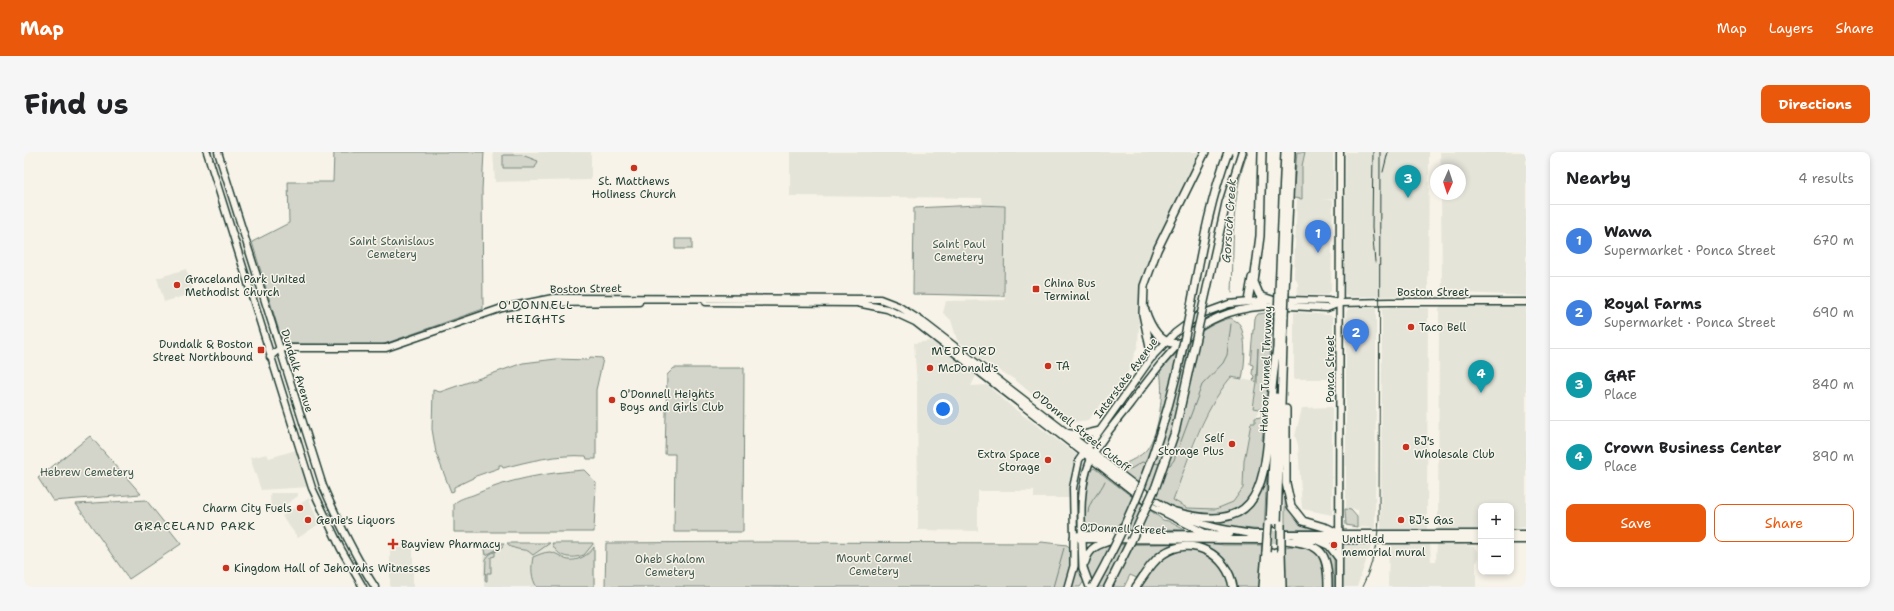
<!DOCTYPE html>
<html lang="en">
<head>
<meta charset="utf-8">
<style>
  body { margin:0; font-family:"Shantell Sans",sans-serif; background:#f6f6f6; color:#202124 }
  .controls { position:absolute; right:12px; bottom:12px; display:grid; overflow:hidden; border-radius:8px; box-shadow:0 2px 6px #0003 }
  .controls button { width:36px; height:36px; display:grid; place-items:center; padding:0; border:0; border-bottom:1px solid #e0e0e0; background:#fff; color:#202124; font:20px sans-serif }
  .compass { position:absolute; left:1406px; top:12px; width:36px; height:36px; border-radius:50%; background:#fff; box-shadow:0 2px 6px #0003; rotate:183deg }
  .you { position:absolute; left:919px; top:257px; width:14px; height:14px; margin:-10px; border:3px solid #fff; border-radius:50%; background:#1a73e8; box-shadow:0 0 0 6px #1a73e833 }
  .badge { display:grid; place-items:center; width:26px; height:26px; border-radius:50%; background:#ea580c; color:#fff; font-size:13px; font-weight:700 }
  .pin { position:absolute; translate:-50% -33px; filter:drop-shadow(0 1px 2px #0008) }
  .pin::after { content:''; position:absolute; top:21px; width:14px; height:12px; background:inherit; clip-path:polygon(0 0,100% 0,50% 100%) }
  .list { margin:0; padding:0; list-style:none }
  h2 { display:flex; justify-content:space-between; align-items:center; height:52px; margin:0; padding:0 16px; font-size:17px }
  h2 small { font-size:13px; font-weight:400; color:#757577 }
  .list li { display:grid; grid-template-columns:26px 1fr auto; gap:12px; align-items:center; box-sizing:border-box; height:72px; padding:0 16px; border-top:1px solid #e0e0e0 }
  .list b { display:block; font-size:15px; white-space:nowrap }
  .list p { margin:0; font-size:13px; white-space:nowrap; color:#757577 }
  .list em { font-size:13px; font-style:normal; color:#757577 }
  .actions { display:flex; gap:8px; padding:12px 16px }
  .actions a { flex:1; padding:9px 0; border:1px solid #ea580c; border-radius:8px; text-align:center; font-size:14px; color:#ea580c }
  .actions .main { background:#ea580c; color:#fff }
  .map { position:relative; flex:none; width:1502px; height:435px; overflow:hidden; border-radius:8px }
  header { display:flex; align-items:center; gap:24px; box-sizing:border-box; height:56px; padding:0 20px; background:#ea580c; color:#fff }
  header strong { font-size:19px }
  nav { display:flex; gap:22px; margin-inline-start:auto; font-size:14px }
  .intro { display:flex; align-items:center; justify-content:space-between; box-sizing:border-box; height:96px; padding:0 24px }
  h1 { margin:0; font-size:28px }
  .button { padding:10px 18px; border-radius:8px; background:#ea580c; color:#fff; font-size:14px; font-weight:700 }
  main { display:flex; gap:24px; padding:0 24px }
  aside { flex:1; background:#fff; border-radius:8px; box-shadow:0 2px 6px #0003 }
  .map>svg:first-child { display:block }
  .built { fill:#e5e4d9 }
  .green { fill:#d3d5ca; stroke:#79897f }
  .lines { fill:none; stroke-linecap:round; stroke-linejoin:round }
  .stream { stroke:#6f8077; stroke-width:1 }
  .major-tunnel { stroke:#cccfc4; stroke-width:6; stroke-dasharray:6 3; stroke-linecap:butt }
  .major-casing { stroke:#1f3d34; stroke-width:9 }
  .highway-casing { stroke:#1f3d34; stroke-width:10 }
  .major { stroke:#f7f3e8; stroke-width:6 }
  .highway { stroke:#f7f3e8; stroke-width:7 }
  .rail { stroke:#1f3d34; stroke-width:1 }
  .highway-bridge-casing { stroke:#1f3d34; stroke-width:10; stroke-linecap:butt }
  .highway-bridge { stroke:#f7f3e8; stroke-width:7 }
  .poi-dot { fill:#c8321e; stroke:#f7f3e8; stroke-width:1.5 }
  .labels { text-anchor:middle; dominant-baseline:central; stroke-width:3; stroke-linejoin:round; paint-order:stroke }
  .poi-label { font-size:11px; fill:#1f3d34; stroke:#f7f3e8; text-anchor:start }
  .park-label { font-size:11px; fill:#435b52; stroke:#f7f3e8 }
  .street-label { font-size:11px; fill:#1f3d34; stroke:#f7f3e8 }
  .water-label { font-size:12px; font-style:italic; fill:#405950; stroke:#f7f3e8 }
  .neighbourhood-label { font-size:12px; letter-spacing:1px; fill:#1f3d34; stroke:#f7f3e8 }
</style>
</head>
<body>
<header>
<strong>Map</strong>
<nav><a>Map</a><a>Layers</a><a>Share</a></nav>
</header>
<div class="intro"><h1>Find us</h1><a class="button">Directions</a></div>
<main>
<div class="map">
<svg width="1502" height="435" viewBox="0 0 1502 435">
  <rect width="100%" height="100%" fill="#f7f3e8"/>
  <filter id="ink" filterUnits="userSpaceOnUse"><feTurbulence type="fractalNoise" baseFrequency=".025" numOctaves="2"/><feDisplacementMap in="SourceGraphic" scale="8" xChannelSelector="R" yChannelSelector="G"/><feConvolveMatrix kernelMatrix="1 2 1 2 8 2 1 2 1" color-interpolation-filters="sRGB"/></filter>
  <g filter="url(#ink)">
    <!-- built -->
    <path class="built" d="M469 0H567V28L471 30Z
      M766 0H1177L1117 135 1114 193 1104 220 1064 268 1043 271 990 227 956 207 933 188 927 168 919 161 922 149 981 148V53H959L958 46 766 44Z
      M1281 0H1309L1310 47H1298L1309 48 1307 139 1302 143H1273L1274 132 1270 123 1273 47H1278V14Z
      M1322 0H1405L1404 140 1402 143 1324 145 1321 143Z
      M1416 0H1502V144L1418 140 1417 42H1436V18H1417Z
      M162 117 170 141 140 150 133 126Z
      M1352 154V246L1351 376 1333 375 1334 358 1322 357V162L1324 157Z
      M1417 154H1502V375L1487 377V354H1457V378H1414L1415 156Z
      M1358 156H1404L1403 378H1357Z
      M1270 160 1306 163 1309 165V227H1270Z
      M906 189 910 190 948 219 952 224 947 234 963 233 988 255 1052 302 1046 332 1045 346H1010V339H954V379L894 378 893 234 890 191Z
      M1207 225 1233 230 1229 256 1235 257 1231 271H1227L1220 309 1219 336 1209 350 1192 357 1163 356 1148 348 1185 258 1197 237Z
      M1308 255V363L1278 357 1274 293 1271 284 1278 256Z
      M272 298 286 335 237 338 226 306 243 302 245 306Z
      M246 341H274V344L247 363Z
      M285 346 295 372 274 386 258 364Z
      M1349 389 1333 435H1319V390Z
      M1365 390 1406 391 1407 409H1412L1413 390H1426L1450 395 1454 400V409L1452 410V435H1364Z
      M366 391H389V435H366Z
      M459 392H571V435H460Z"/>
    <!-- green -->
    <path class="green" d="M310 0H460L458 38 459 157 357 193 259 192 228 90 265 71 264 30H309Z
      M1273 0H1281L1278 14V47L1269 46Z
      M479 3H498L514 9 511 16H479Z
      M954 53 981 54 980 144 889 142 890 56Z
      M651 87H668V97H651Z
      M1249 160 1242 264 1241 266 1238 288 1241 289 1235 333 1217 356 1190 365 1153 359 1133 347 1097 318V314C1105 309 1117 305 1123 297 1136 279 1140 240 1136 219 1156 198 1177 173 1207 166 1209 168 1214 169 1216 173 1223 187 1221 212 1218 227L1207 225C1178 260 1165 306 1149 348L1163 356 1192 357 1209 350 1219 336 1220 309 1227 271H1231V266L1237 265 1238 262 1236 257 1229 256 1233 230 1234 196 1232 230 1229 229 1230 224 1228 222 1229 213 1226 212 1229 178H1230L1231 166 1234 162Z
      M566 205 578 206 579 207 572 238V307H563L562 304C534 302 505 309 479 316L478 313H475V316L449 325V326L430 335V339L427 340 412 301 408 277 409 238 416 240 499 211 532 207 565 208Z
      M650 216H720L719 380H650L651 302H641L643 223Z
      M66 284 117 342 29 349 14 326Z
      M1070 316 1139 368 1144 369 1161 378 1137 377 1135 378 1064 379 1061 375V344L1067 318Z
      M560 318 572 330 570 380H430V352C434 347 443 345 449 343 485 327 521 321 560 318Z
      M1243 319 1240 378 1196 374 1178 370 1197 369 1229 352 1237 338Z
      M1261 344C1266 365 1279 371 1298 378H1261Z
      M122 348 157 392 105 427 52 352Z
      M1321 357 1327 358 1333 365V375L1322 373Z
      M739 390 1014 391 1017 390 1043 393C1054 403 1044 423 1041 435H581L582 391Z
      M460 391H480L478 395 462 403Z
      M483 391H526L509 403 504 399C498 397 488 398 483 391Z
      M528 391H569V392L560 403C548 407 534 407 528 391Z
      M1185 391 1199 393H1237L1238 397 1236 435H1212C1207 410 1190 391 1163 393 1160 393 1154 392 1151 393 1144 396 1122 421 1115 427L1106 423 1100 435H1070C1062 415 1058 404 1080 393Z
      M1054 393H1056L1060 429 1056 435H1048L1052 420Z
      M1275 393C1301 398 1300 413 1301 435H1261V395Z
      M570 395V435H513C507 427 507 415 509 405 514 403 520 400 526 400 532 401 536 404 541 407 551 411 564 404 570 395Z
      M1301 395 1310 405V435H1306L1299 398Z
      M474 398 471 400V404L467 405V421H463V429H461L462 407 466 402Z
      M1161 398C1192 400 1196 408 1207 435H1115C1128 417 1138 402 1161 398Z"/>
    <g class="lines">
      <!-- stream -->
      <path class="stream" d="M1208 141C1210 95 1206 44 1224 0
        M1129 311 1136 312
        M1143 313H1146L1150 308 1178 233 1199 211 1203 203 1207 172
        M1105 318 1118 310 1122 311
        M1064 361C1064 349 1077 340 1081 329
        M1055 420H1057L1062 435
        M1029 435 1040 396"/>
      <!-- major-tunnel -->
      <path class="major-tunnel" d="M1240 382H1261
        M1239 388H1261"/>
      <!-- major casing -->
      <g class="major-casing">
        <path id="major" d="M183 0 288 336 317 397 339 435
          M194 0 299 334C314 369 330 403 351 435
          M1265 148 1304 149 1316 151 1366 150H1502
          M682 150 833 151 863 157 891 170 1129 355 1195 388
          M522 151 615 150
          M1265 154 1303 156 1316 151
          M246 205 255 197 262 196H362L478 156 529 146 856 147 874 154 899 170 1130 348C1167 371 1186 376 1229 382
          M1044 281 1057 283 1074 279
          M1225 382H1240
          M1261 382H1457
          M1487 382H1502
          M1055 383 1206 382
          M1050 386 1049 336 1055 308 1128 205 1151 181 1175 163 1205 152 1245 148
          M1056 387 1239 388
          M1058 387C1057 361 1056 334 1066 309 1074 290 1093 269 1106 252 1147 198 1174 155 1250 154
          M1271 388H1457
          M1487 388H1502
          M1294 389 1305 394 1315 407
          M1315 435 1316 0"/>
      </g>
      <!-- highway casing -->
      <g class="highway-casing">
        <path id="highway" d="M1238 0 1236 84 1230 130 1235 142 1239 145 1248 148
          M1202 51 1218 0
          M1255 140 1261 0
          M1261 140 1267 0
          M1224 149 1228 126
          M1121 158C1126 174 1137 195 1156 191
          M1253 195 1254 163
          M1128 205 1119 162 1120 134 1133 98 1181 0
          M1262 257V331L1267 354 1279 369 1303 376 1315 382
          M1148 359C1230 383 1240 343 1245 273 1247 245 1249 218 1254 190
          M1246 372 1252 245
          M1253 372 1260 163
          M1058 387 1059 416 1066 435
          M1261 388C1297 393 1304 398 1304 435
          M1257 400 1258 435
          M1061 410C1065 395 1075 392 1089 388
          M1044 435 1050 414V386
          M1084 435 1107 389
          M1112 435C1120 424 1127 410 1139 402 1168 382 1204 403 1209 435
          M1239 435 1242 400
          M1246 435 1247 400
          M1252 435V400"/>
      </g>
      <!-- major -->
      <use href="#major" class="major"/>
      <!-- highway -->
      <use href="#highway" class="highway"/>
      <!-- rail -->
      <path class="rail" d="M1349 0 1348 76 1351 110
        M1359 20 1364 0
        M1338 435C1349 413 1353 392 1355 368L1356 0"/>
      <!-- highway-bridge casing -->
      <g class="highway-bridge-casing">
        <path id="highway-bridge" d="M1254 163 1255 140
          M1260 163 1261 140
          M1257 372V400
          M1107 389 1132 334 1151 280 1202 51
          M1242 400 1244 372
          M1069 435C1108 365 1133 302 1152 224 1171 150 1177 72 1204 0"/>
      </g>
      <!-- highway-bridge -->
      <use href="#highway-bridge" class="highway-bridge"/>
    </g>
  </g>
  <!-- markers -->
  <g class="poi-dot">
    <circle cx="610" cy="16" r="4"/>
    <circle cx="153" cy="133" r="4"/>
    <rect x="1008" y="133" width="8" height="8" rx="2"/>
    <circle cx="1387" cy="175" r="4"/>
    <rect x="233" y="194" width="8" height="8" rx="2"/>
    <circle cx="1024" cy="214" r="4"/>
    <circle cx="906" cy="216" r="4"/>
    <circle cx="588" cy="248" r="4"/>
    <circle cx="1208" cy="292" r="4"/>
    <circle cx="1382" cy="295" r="4"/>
    <circle cx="1024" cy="308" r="4"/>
    <circle cx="276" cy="356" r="4"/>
    <circle cx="284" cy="368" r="4"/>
    <circle cx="1377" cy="368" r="4"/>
    <path d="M367 386h4v4h4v4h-4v4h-4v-4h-4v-4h4z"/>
    <circle cx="1310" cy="393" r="4"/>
    <circle cx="202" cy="416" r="4"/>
  </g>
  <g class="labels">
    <!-- poi labels -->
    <g class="poi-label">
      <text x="610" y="29" text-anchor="middle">St. Matthews<tspan x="610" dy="13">Holiness Church</tspan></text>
      <text x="161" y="127">Graceland Park United<tspan x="161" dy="13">Methodist Church</tspan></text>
      <text x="1020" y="131">China Bus<tspan x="1020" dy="13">Terminal</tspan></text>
      <text x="1395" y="175">Taco Bell</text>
      <text x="229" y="192" text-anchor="end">Dundalk &amp; Boston<tspan x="229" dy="13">Street Northbound</tspan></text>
      <text x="1032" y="214">TA</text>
      <text x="914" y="216">McDonald's</text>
      <text x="596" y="242">O'Donnell Heights<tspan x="596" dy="13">Boys and Girls Club</tspan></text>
      <text x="1200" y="286" text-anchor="end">Self<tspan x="1200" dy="13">Storage Plus</tspan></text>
      <text x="1390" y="289">BJ's<tspan x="1390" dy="13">Wholesale Club</tspan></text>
      <text x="1016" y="302" text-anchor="end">Extra Space<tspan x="1016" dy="13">Storage</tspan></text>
      <text x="268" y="356" text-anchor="end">Charm City Fuels</text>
      <text x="292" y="368">Genie's Liquors</text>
      <text x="1385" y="368">BJ's Gas</text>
      <text x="1318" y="387">Untitled<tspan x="1318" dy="13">memorial mural</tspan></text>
      <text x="377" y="392">Bayview Pharmacy</text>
      <text x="210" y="416">Kingdom Hall of Jehovahs Witnesses</text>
    </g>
    <!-- park labels -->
    <g class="park-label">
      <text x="368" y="89">Saint Stanislaus<tspan x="368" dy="13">Cemetery</tspan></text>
      <text x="935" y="92">Saint Paul<tspan x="935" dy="13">Cemetery</tspan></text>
      <text x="63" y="320">Hebrew Cemetery</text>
      <text x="850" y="406">Mount Carmel<tspan x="850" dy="13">Cemetery</tspan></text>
      <text x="646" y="407">Oheb Shalom<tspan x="646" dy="13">Cemetery</tspan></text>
    </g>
    <!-- street labels -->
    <g class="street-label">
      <text transform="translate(562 137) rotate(-1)">Boston Street</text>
      <text x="1409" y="140">Boston Street</text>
      <text transform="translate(1242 217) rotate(-88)">Harbor Tunnel Thruway</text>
      <text transform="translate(1306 217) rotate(-90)">Ponca Street</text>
      <text transform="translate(273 219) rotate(73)">Dundalk Avenue</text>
      <text transform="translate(1102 226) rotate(-53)">Interstate Avenue</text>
      <text transform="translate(1057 279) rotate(39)">O'Donnell Street Cutoff</text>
      <text transform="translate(1099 377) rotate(2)">O'Donnell Street</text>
    </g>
    <!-- water labels -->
    <g class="water-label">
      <text transform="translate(1205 69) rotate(-86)">Gorsuch Creek</text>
    </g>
    <!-- neighbourhood labels -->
    <g class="neighbourhood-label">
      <text x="512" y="153">O'DONNELL<tspan x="512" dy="14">HEIGHTS</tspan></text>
      <text x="940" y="199">MEDFORD</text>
      <text x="171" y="374">GRACELAND PARK</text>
    </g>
  </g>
</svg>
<div class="controls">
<button>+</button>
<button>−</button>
</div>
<svg class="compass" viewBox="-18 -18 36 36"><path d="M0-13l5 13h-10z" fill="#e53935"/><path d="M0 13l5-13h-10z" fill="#757577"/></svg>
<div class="you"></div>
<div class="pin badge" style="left:1294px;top:101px;background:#3f7fe0">1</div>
<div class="pin badge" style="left:1332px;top:200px;background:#3f7fe0">2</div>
<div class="pin badge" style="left:1384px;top:46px;background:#0f9aa8">3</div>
<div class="pin badge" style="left:1457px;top:241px;background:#0f9aa8">4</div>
</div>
<aside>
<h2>Nearby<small>4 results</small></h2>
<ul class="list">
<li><span class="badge" style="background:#3f7fe0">1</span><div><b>Wawa</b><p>Supermarket · Ponca Street</p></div><em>670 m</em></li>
<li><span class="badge" style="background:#3f7fe0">2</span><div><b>Royal Farms</b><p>Supermarket · Ponca Street</p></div><em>690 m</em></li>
<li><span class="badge" style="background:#0f9aa8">3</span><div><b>GAF</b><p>Place</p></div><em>840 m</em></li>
<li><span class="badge" style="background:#0f9aa8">4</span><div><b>Crown Business Center</b><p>Place</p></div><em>890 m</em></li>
</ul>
<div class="actions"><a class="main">Save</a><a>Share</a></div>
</aside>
</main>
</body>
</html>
